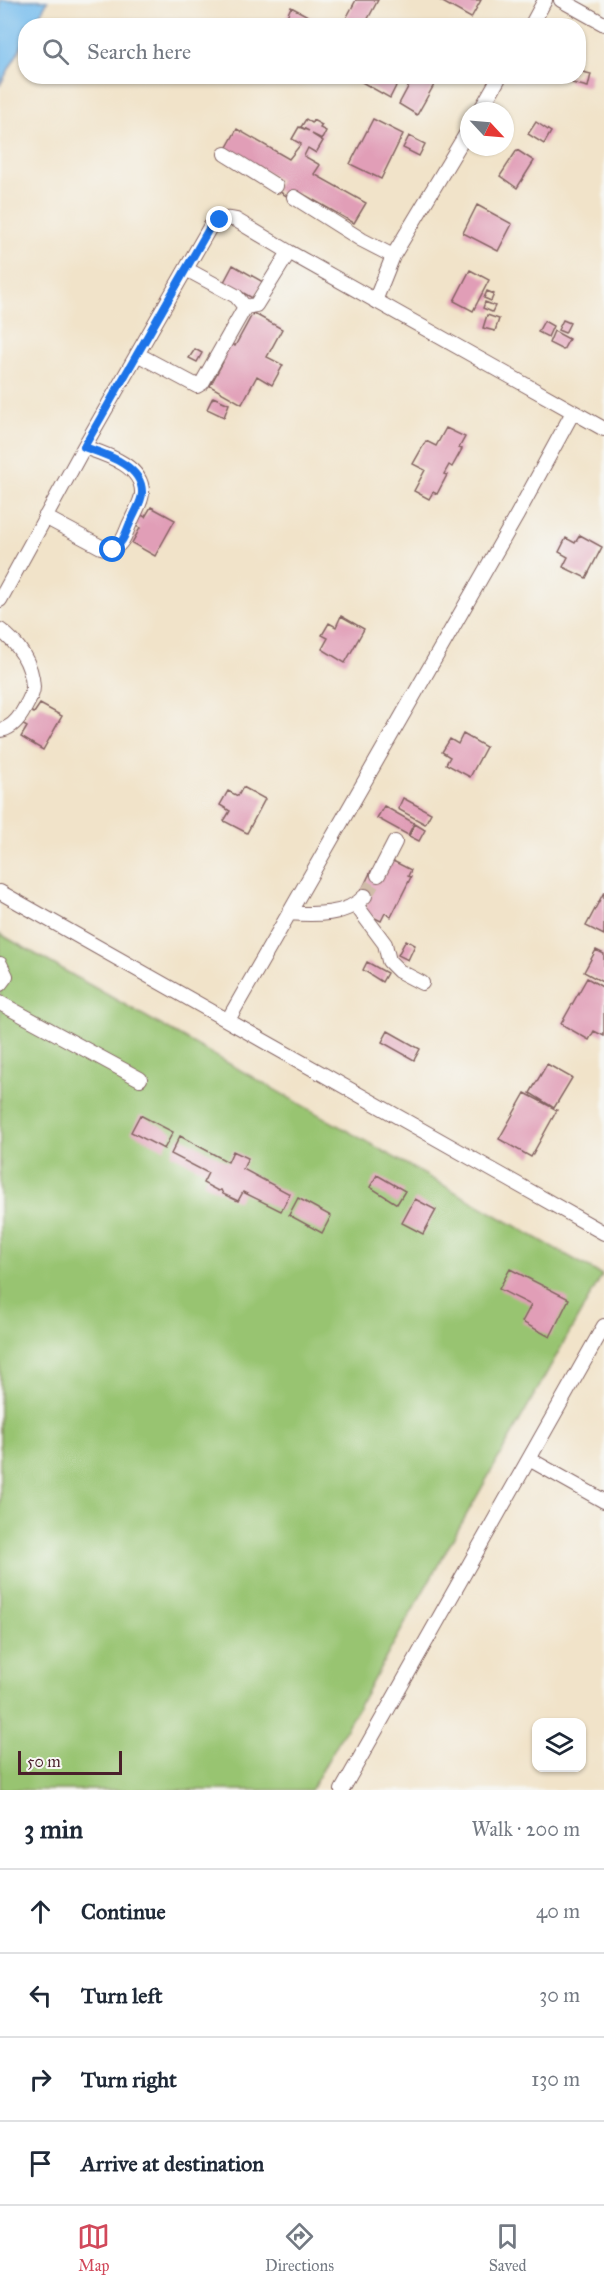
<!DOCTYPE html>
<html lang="en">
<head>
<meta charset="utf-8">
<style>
  body { margin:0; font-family:"IM FELL Great Primer",serif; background:#f2f2f3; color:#1f2937 }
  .controls { position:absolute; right:18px; bottom:18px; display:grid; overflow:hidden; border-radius:12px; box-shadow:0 2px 4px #0004 }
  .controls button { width:54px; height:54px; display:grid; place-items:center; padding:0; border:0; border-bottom:2px solid #e0e1e3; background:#fff; color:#1f2937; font:30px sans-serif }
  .compass { position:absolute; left:460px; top:102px; width:54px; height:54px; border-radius:50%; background:#fff; box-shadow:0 2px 4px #0004; rotate:116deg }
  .scale { position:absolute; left:18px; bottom:15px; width:104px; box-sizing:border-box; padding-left:6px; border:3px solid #4a1f2b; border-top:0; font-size:16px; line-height:21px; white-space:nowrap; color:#4a1f2b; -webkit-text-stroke:4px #f6f6f2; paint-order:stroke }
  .stop { position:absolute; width:18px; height:18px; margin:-14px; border:4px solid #1a73e8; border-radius:50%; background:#fff }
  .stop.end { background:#1a73e8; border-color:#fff; box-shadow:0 2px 6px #0008 }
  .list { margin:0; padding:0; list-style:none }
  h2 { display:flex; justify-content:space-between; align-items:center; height:78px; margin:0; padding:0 24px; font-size:26px }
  h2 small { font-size:20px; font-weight:400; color:#747a83 }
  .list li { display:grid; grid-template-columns:39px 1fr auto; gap:18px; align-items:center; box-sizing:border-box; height:84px; padding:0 24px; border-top:2px solid #e0e1e3 }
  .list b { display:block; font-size:22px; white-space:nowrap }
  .list em { font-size:20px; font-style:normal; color:#747a83 }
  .icon { flex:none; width:33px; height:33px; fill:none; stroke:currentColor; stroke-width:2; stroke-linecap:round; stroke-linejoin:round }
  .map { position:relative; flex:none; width:604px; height:1790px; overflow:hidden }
  .search { position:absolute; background:#fff; box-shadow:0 2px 4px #0004; left:18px; right:18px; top:18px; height:66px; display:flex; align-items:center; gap:15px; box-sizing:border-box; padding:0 21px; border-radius:24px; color:#747a83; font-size:22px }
  .sheet { height:414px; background:#fff }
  nav { display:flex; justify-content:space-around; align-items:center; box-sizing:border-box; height:84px; border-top:2px solid #e0e1e3; background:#fff; font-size:16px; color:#747a83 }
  nav a { display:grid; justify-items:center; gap:3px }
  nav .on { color:#d1495b }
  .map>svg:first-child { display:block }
  .green { fill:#98c471; stroke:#71724e; stroke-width:1.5 }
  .water { fill:#77bdee; stroke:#606e8c; stroke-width:1.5 }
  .building { fill:#e19eb7 }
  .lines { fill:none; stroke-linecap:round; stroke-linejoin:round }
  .minor-tunnel { stroke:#d0bca9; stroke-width:14; stroke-dasharray:14 7; stroke-linecap:butt }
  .minor-casing { stroke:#846462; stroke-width:16 }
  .minor { stroke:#fff; stroke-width:14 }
  .route { stroke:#1a73e8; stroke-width:8 }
</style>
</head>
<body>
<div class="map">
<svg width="604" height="1790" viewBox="0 0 604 1790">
  <rect width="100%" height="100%" fill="#f6f6f2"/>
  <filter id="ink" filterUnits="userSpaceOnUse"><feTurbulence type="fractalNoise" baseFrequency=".0167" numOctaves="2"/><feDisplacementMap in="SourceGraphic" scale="12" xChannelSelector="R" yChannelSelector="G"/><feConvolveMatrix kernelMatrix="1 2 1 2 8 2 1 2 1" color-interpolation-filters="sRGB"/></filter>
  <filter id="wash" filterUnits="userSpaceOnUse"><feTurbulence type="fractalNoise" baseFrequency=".008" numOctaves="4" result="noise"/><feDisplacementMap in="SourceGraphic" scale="24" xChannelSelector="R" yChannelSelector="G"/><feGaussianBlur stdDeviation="1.35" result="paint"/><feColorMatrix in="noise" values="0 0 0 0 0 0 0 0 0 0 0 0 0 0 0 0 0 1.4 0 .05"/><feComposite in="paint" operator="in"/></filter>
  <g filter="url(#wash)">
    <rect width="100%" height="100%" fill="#f1e3c9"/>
    <!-- green -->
    <path class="green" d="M0 934 602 1275 311 1790H0Z"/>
    <!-- water -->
    <path class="water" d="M0 0H48L34 25 26 26 25 40 0 85Z"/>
    <g id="blocks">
      <!-- building -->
      <path class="building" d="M356 0H378L364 26H342Z
        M439 0H481L471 18Z
        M291 7 321 23 319 26H294L285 21Z
        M579 71 591 74 588 87 568 82 569 76H579Z
        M351 76H392L399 80 390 98Z
        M414 76H439L417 115 399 104Z
        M306 119 312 123 313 120 322 125 320 128 326 131 322 139 312 134 323 141 316 153 308 148 304 156 320 165 314 174 366 203 354 223 298 191 293 200 275 189 280 180 226 149 237 129 289 159 301 144 292 139 299 127 309 131 301 127Z
        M373 119 403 134 381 179 350 164Z
        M536 122 551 132 544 144 528 134Z
        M409 136 425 144 419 156 403 148Z
        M517 150 534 161 517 188 500 176Z
        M477 205 512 224 498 251 463 233Z
        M233 265 263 282 254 299 224 282Z
        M470 270 489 280 473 311 454 301Z
        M487 291 494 294 491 301 484 298Z
        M485 302 495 306 492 312 483 308Z
        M253 313 282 329 267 357 283 365 272 385 257 376 242 404 210 386 223 362 218 359 227 342 235 346Z
        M487 315 499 319 495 331 483 328Z
        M563 320 570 323 565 333 558 330Z
        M544 321 553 326 548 337 538 332Z
        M554 331 569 339 563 350 549 343Z
        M195 349 202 353 197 362 189 358Z
        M213 397 229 404 224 417 207 409Z
        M446 428 465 437 459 448 462 449 452 467 449 465 444 474 447 475 437 494 433 492 429 499 414 491 425 470 413 464 426 441 436 446Z
        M151 507 175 520 155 556 132 543 140 528 132 524 138 513 145 517Z
        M580 535 602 547 586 578 563 567 568 557 559 552 566 538 575 543Z
        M341 616 364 629 345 663 322 649 328 638 322 635 329 623 336 627Z
        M40 704 62 716 43 750 21 737 27 727 22 724 29 711 34 713Z
        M463 734 486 747 470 777 446 764 450 757 442 752 450 739 458 744Z
        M243 787 265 799 247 833 224 821 230 811 220 805 228 791 238 796Z
        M403 798 431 813 425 824 398 809Z
        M384 806 414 823 408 835 377 818Z
        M415 824 425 830 419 841 409 836Z
        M391 860 411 870 408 876 411 877 391 917 385 913 381 921 363 912 369 898 360 894 371 871 382 877Z
        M604 892V935L586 926Z
        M406 940 415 945 408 960 398 955Z
        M596 950 604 954V983L584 972Z
        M367 962 387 973 382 982 363 970Z
        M587 978 604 988V1036L594 1031 589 1040 561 1024Z
        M388 1031 420 1049 414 1060 382 1042Z
        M547 1064 572 1078 554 1108 530 1093Z
        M525 1093 557 1110 531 1157 499 1139Z
        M140 1115 173 1132 164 1149 131 1132Z
        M180 1136 228 1162 233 1151 248 1158 243 1169 290 1194 281 1211 243 1192 238 1201 223 1194 221 1190 218 1191 203 1183 208 1173 171 1154Z
        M377 1175 405 1191 397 1204 370 1187Z
        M298 1198 331 1216 322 1233 289 1215Z
        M415 1199 436 1210 423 1234 402 1223Z
        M510 1269 569 1299 550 1337 522 1322 531 1305 499 1289Z"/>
    </g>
  </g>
  <g filter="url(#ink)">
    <use href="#blocks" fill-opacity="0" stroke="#846462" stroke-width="1.5"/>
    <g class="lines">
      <!-- minor-tunnel -->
      <path class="minor-tunnel" d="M365 896 378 875"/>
      <!-- minor casing -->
      <g class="minor-casing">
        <path id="minor" d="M561 0 604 24
          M531 26 545 0
          M480 111 500 76
          M225 154 276 186
          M294 197 362 240 393 256
          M186 269 236 296 245 307
          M375 301 393 256 469 129
          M137 354 197 386 202 383 245 307 256 305 289 252
          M45 517 101 547 113 550C127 538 124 534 132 519 135 512 142 501 142 493 143 465 104 454 84 447
          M0 600 84 447 210 227C217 220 226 217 236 220L289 252 604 429
          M0 630C18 643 32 663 33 687 33 696 26 705 22 713 17 721 10 729 0 730
          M378 875 395 842
          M0 892 604 1233
          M356 905 385 944 389 961 399 971 422 983
          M289 913C314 915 347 916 365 896
          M0 964 6 976 0 984
          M0 1003 140 1079
          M228 1020 517 515 573 412
          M529 1459 604 1501
          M342 1790 604 1326"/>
      </g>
      <!-- minor -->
      <use href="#minor" class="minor"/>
    </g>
  </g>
  <g class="lines" filter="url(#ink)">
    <!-- route -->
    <path class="route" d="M113 550C127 538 124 534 132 519 135 512 142 501 142 493 143 465 104 454 84 447L210 227 220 220"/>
  </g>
</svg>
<div class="controls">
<button><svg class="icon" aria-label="layers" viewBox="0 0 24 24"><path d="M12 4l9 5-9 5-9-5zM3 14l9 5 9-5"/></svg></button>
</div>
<svg class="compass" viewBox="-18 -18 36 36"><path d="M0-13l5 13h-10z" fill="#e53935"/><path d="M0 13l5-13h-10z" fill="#747a83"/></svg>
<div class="scale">50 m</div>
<div class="stop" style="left:113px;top:550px"></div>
<div class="stop end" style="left:220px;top:220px"></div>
<div class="search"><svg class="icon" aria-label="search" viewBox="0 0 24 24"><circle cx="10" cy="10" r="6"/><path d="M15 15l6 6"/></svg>Search here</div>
</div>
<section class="sheet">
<h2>3 min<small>Walk · 200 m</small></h2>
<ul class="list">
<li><svg class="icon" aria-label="ahead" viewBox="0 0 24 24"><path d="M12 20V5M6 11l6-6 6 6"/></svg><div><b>Continue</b></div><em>40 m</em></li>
<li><svg class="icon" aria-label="left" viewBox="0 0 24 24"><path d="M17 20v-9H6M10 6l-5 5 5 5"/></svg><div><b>Turn left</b></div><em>30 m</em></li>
<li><svg class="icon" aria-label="right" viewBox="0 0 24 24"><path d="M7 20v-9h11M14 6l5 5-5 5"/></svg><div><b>Turn right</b></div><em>130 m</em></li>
<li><svg class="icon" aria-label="arrive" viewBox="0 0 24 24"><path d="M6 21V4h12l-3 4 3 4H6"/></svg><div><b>Arrive at destination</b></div></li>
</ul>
</section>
<nav>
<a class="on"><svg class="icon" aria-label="map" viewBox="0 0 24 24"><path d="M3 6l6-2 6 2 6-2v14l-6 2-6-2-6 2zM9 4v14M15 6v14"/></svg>Map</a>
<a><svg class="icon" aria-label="directions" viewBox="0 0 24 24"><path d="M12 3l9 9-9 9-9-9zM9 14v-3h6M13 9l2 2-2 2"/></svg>Directions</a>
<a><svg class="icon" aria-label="saved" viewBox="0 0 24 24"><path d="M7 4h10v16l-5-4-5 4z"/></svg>Saved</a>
</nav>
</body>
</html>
